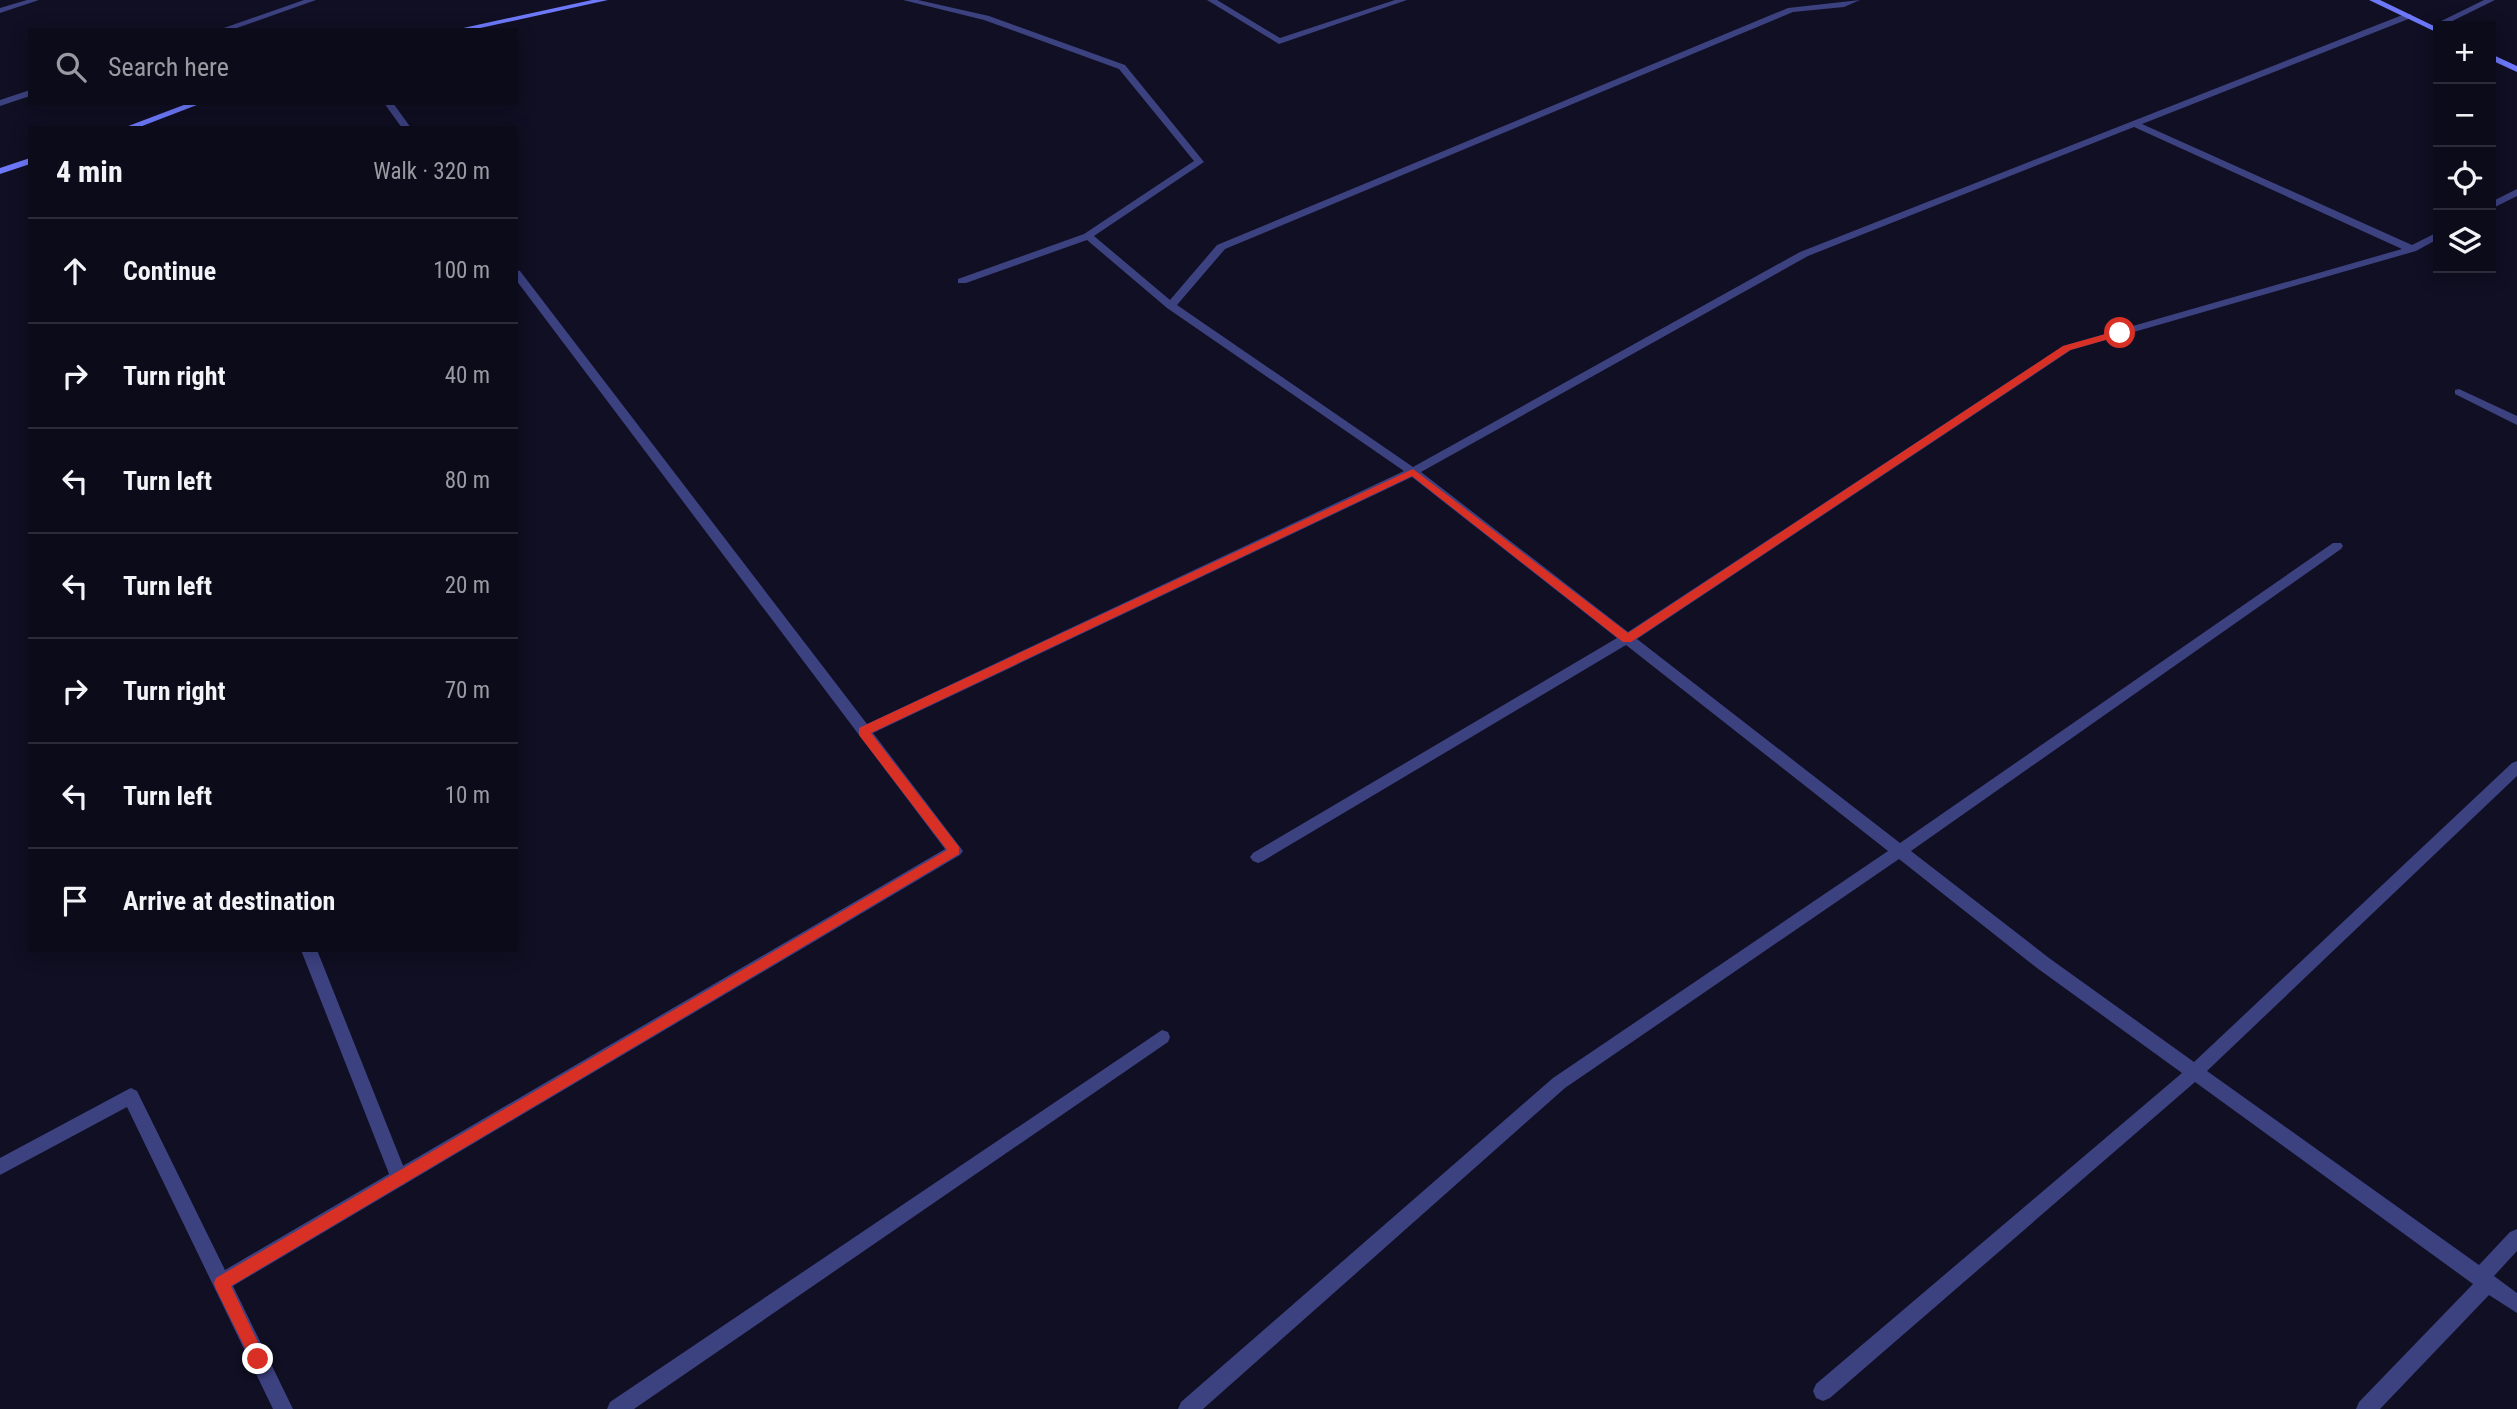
<!DOCTYPE html>
<html lang="en">
<head>
<meta charset="utf-8">
<style>
  body { margin:0; font-family:"Roboto Condensed",sans-serif; background:#151423; color:#f1f3f6 }
  .controls { position:absolute; right:21px; top:21px; display:grid; overflow:hidden; border-radius:0px; box-shadow:0 4px 18px #0003 }
  .controls button { width:63px; height:63px; display:grid; place-items:center; padding:0; border:0; border-bottom:2px solid #2c2b39; background:#0c0b1a; color:#f1f3f6; font:35px sans-serif }
  .stop { position:absolute; width:21px; height:21px; margin:-16px; border:5px solid #d93025; border-radius:50%; background:#fff }
  .stop.end { background:#d93025; border-color:#fff; box-shadow:0 2px 7px #0008 }
  .list { margin:0; padding:0; list-style:none }
  h2 { display:flex; justify-content:space-between; align-items:center; height:91px; margin:0; padding:0 28px; font-size:30px }
  h2 small { font-size:23px; font-weight:400; color:#9a9ba2 }
  .list li { display:grid; grid-template-columns:46px 1fr auto; gap:21px; align-items:center; box-sizing:border-box; height:105px; padding:0 28px; border-top:2px solid #2c2b39 }
  .list b { display:block; font-size:26px; white-space:nowrap }
  .list em { font-size:23px; font-style:normal; color:#9a9ba2 }
  .icon { flex:none; width:38px; height:38px; fill:none; stroke:currentColor; stroke-width:2; stroke-linecap:round; stroke-linejoin:round }
  .map { position:relative; flex:none; width:2517px; height:1409px; overflow:hidden }
  .search { position:absolute; background:#0c0b1a; box-shadow:0 4px 18px #0003; left:28px; top:28px; width:490px; height:77px; display:flex; align-items:center; gap:18px; box-sizing:border-box; padding:0 24px; border-radius:0px; color:#9a9ba2; font-size:26px }
  .panel { position:absolute; background:#0c0b1a; box-shadow:0 4px 18px #0003; left:28px; top:126px; width:490px; height:826px; border-radius:0px }
  .map>svg:first-child { display:block }
  .lines { fill:none; stroke-linecap:round; stroke-linejoin:round }
  .lane { fill:#3c4180; fill-rule:evenodd }
  .street { fill:#3c4180; fill-rule:evenodd }
  .secondary { fill:#6d79fa; fill-rule:evenodd }
  .route { fill:#d93025 }
</style>
</head>
<body>
<div class="map">
<svg width="2517" height="1409" viewBox="0 0 2517 1409">
  <rect width="100%" height="100%" fill="#100f23"/>
  <g class="lines">
    <!-- lane -->
    <path class="lane" d="M301 950H317L408 1178 405 1184 399 1186 393 1184Z"/>
    <!-- street -->
    <path class="street" d="M27 0H39L0 13V8Z
      M304 0H316L231 30H218Z
      M903 0H918L989 16 1125 65 1204 162 1094 236 1170 300 1217 245 1788 8 1860 0 1844 7 1793 12 1225 249 1177 305 1413 467 1800 252 2405 14H2411V18L2142 124 2412 245 2438 232V239L2416 251 2071 350 1637 639 1900 843 2333 543H2341L2343 546 2341 549 1911 851 2049 958 2194 1062 2512 763 2517 761V776L2207 1071 2479 1265 2510 1232 2517 1229V1251L2494 1276 2517 1293V1313L2489 1295 2380 1409H2356L2359 1402 2473 1284 2195 1082 1830 1398 1823 1401 1816 1398 1813 1391 1816 1384 2182 1073 2037 968 1899 859 1565 1088 1203 1409H1178L1181 1402 1553 1078 1888 851 1626 645 1263 861 1258 863 1253 861 1250 857 1253 853 1617 638 1412 477 873 733 960 847 963 851 960 855 233 1286 293 1409H273L127 1107 0 1175V1158L125 1091 131 1088 137 1091 225 1270 945 849 516 280V270L520 271 867 724 1404 471 1167 308 1087 240 966 283H958V279L1084 234 1194 161 1119 69 984 20ZM2134 127 2402 249 2063 346 1628 632 1421 472 1808 256Z
      M1207 0H1217L1280 38 1395 0H1407L1279 44Z
      M2484 0H2495L2434 30 2427 28Z
      M30 90V96L0 106V100Z
      M384 103H393L411 128H402Z
      M2517 189V196L2491 209V202Z
      M2459 389 2517 416V425L2455 394V390Z
      M1162 1030 1168 1032 1170 1037 1168 1042 634 1409H607L610 1402Z"/>
    <!-- secondary -->
    <path class="secondary" d="M592 0H608L471 30H454Z
      M2369 0H2380L2438 28V33Z
      M2491 54 2517 66V72L2491 60Z
      M189 103H202L137 128H123Z
      M30 158V164L0 174V168Z"/>
  </g>
  <!-- route -->
  <path class="route" d="M2120 330 2123 331V335L2070 350 1631 642H1623L1412 476 871 733 959 847V854L231 1286 266 1359 264 1364 258 1367 253 1364 216 1289 214 1283 216 1278 947 850 859 735V728L1413 469 1628 633 2063 346Z"/>
</svg>
<div class="controls">
<button>+</button>
<button>−</button>
<button><svg class="icon" aria-label="locate" viewBox="0 0 24 24"><circle cx="12" cy="12" r="6"/><path d="M12 2v4M12 18v4M2 12h4M18 12h4"/></svg></button>
<button><svg class="icon" aria-label="layers" viewBox="0 0 24 24"><path d="M12 4l9 5-9 5-9-5zM3 14l9 5 9-5"/></svg></button>
</div>
<div class="stop" style="left:2120px;top:333px"></div>
<div class="stop end" style="left:258px;top:1359px"></div>
<div class="search"><svg class="icon" aria-label="search" viewBox="0 0 24 24"><circle cx="10" cy="10" r="6"/><path d="M15 15l6 6"/></svg>Search here</div>
<section class="panel">
<h2>4 min<small>Walk · 320 m</small></h2>
<ul class="list">
<li><svg class="icon" aria-label="ahead" viewBox="0 0 24 24"><path d="M12 20V5M6 11l6-6 6 6"/></svg><div><b>Continue</b></div><em>100 m</em></li>
<li><svg class="icon" aria-label="right" viewBox="0 0 24 24"><path d="M7 20v-9h11M14 6l5 5-5 5"/></svg><div><b>Turn right</b></div><em>40 m</em></li>
<li><svg class="icon" aria-label="left" viewBox="0 0 24 24"><path d="M17 20v-9H6M10 6l-5 5 5 5"/></svg><div><b>Turn left</b></div><em>80 m</em></li>
<li><svg class="icon" aria-label="left" viewBox="0 0 24 24"><path d="M17 20v-9H6M10 6l-5 5 5 5"/></svg><div><b>Turn left</b></div><em>20 m</em></li>
<li><svg class="icon" aria-label="right" viewBox="0 0 24 24"><path d="M7 20v-9h11M14 6l5 5-5 5"/></svg><div><b>Turn right</b></div><em>70 m</em></li>
<li><svg class="icon" aria-label="left" viewBox="0 0 24 24"><path d="M17 20v-9H6M10 6l-5 5 5 5"/></svg><div><b>Turn left</b></div><em>10 m</em></li>
<li><svg class="icon" aria-label="arrive" viewBox="0 0 24 24"><path d="M6 21V4h12l-3 4 3 4H6"/></svg><div><b>Arrive at destination</b></div></li>
</ul>
</section>
</div>
</body>
</html>
